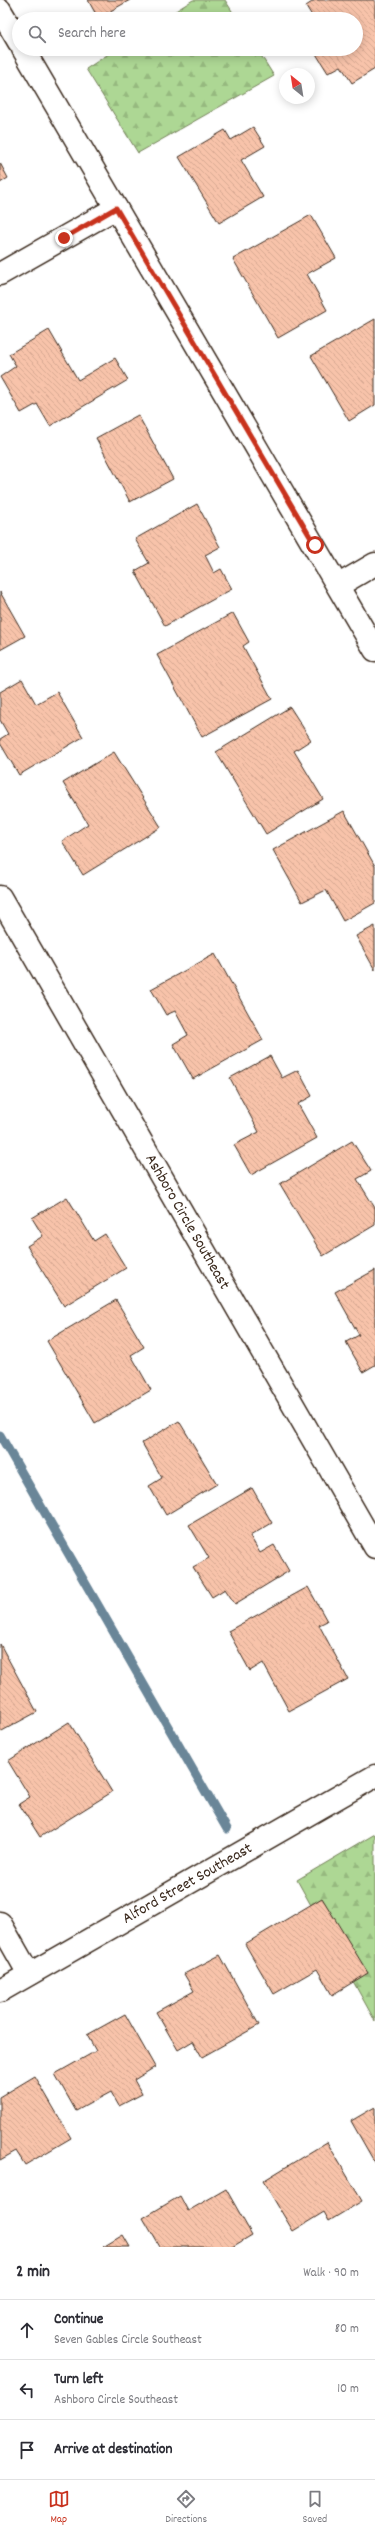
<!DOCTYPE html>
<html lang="en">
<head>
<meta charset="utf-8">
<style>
  body { margin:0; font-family:Dekko,sans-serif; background:#f2f2f3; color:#2b2b33 }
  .compass { position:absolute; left:279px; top:68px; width:36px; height:36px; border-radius:50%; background:#fff; box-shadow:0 2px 10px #0003; rotate:330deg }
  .stop { position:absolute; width:12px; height:12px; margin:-9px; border:3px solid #c8321e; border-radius:50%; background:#fff }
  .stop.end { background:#c8321e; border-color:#fff; box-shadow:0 1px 4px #0008 }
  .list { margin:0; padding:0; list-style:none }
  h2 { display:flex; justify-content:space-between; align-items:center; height:52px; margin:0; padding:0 16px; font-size:17px }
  h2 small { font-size:13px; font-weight:400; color:#7c7c81 }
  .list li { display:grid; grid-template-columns:26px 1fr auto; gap:12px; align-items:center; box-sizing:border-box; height:60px; padding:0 16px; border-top:1px solid #e1e1e2 }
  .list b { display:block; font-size:15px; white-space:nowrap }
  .list p { margin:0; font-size:13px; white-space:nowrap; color:#7c7c81 }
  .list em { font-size:13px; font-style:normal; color:#7c7c81 }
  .icon { flex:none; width:22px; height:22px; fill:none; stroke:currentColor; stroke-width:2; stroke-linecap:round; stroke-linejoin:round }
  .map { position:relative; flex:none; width:375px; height:2247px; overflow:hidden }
  .search { position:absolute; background:#fff; box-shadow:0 2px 10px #0003; left:12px; right:12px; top:12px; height:44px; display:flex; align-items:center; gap:10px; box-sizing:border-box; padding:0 14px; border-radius:22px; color:#7c7c81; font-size:15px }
  .sheet { height:232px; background:#fff }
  nav { display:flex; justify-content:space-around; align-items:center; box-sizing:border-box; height:56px; border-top:1px solid #e1e1e2; background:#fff; font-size:11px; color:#7c7c81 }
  nav a { display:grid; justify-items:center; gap:2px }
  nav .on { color:#c8321e }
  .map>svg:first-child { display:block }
  .forest { fill:url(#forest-firs); stroke:#748059 }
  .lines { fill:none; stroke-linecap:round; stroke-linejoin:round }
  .stream { stroke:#6a8698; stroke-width:9 }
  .building { fill:url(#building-back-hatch); stroke:#3b2a1e }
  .street-casing { stroke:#3b2a1e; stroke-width:25 }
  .street { stroke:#fff; stroke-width:22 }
  .route { stroke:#c8321e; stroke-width:5 }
  .labels { text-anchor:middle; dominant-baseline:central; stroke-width:3; stroke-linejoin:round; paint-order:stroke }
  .street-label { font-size:16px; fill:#3b2a1e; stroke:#fff }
</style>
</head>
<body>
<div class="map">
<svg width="375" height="2247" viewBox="0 0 375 2247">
  <defs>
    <pattern id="forest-firs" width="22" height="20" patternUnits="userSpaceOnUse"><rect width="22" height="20" fill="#add794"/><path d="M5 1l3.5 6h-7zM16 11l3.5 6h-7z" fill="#96b97f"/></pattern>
    <pattern id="building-back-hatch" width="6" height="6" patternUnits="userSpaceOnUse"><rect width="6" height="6" fill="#f8c3aa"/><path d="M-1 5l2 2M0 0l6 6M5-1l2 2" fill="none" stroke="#d6a892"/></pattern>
  </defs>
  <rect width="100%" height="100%" fill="#fff"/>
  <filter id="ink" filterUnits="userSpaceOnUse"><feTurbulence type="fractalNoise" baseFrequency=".025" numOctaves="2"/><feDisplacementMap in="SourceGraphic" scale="8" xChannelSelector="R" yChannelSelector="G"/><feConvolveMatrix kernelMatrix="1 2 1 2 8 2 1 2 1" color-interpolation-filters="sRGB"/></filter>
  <g filter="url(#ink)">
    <!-- forest -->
    <path class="forest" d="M193 0H225L237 19H163Z
      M116 49H257L274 76 138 153 86 69Z
      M375 1834V2021L297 1880Z"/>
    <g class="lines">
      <!-- stream -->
      <path class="stream" d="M0 1435 227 1829"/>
    </g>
    <!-- building -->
    <path class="building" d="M88 0H130L98 18Z
      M315 0H375V69L352 83 341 66 328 73 313 49H356V19H314L306 6Z
      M253 127 265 146 241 160 263 197 219 223 179 157 225 130 231 140Z
      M0 163 8 178 0 183Z
      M311 215 336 258 307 274 327 310 278 338 233 259Z
      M375 319V405L349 421 311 356Z
      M49 330 78 380 115 358 128 380 50 426 37 404 21 413 0 377 16 366 9 354Z
      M138 415 173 479 130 502 96 438Z
      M197 504 220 547 205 555 214 573 221 569 232 589 165 626 135 571 149 563 135 539Z
      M0 592 25 636 0 650Z
      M233 613 249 642 243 646 272 699 202 737 157 655Z
      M22 679 36 704 57 692 83 737 19 775 0 743V739L8 734 0 720V692Z
      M290 707 311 740 294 751 323 799 266 834 216 752Z
      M114 752 161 827 83 875 62 841 88 824 63 783Z
      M344 811 375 866V903L343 921 326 890 302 902 273 850Z
      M375 926V970L356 936Z
      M215 954 263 1040 193 1079 173 1044 188 1035 175 1011 166 1015 151 989Z
      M270 1056 282 1078 298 1070 312 1096 298 1104 317 1138 251 1175 234 1145 259 1132 230 1078Z
      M352 1141 371 1171 357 1179 375 1208V1225L323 1256 280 1184Z
      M67 1197 94 1241 105 1234 126 1268 64 1306 27 1246 43 1236 32 1218Z
      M375 1270V1365L363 1372 346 1342 359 1335 335 1292Z
      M116 1300 144 1347 131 1355 151 1390 95 1423 47 1341Z
      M179 1421 217 1484 166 1515 149 1486 162 1478 142 1443Z
      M252 1488 272 1523 250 1536 260 1553 274 1545 289 1571 235 1604 225 1589 212 1597 193 1567 209 1558 189 1525Z
      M308 1587 327 1621 319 1625 348 1679 289 1711 263 1663 250 1671 228 1631Z
      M0 1644 37 1712 0 1732Z
      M69 1722 112 1792 40 1837 19 1804 30 1797 8 1761Z
      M322 1898 368 1973 332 1995 317 1969 274 1994 245 1944Z
      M220 1955 259 2025 202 2057 193 2041 178 2050 156 2012 194 1991 184 1974Z
      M125 2014 155 2067 134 2080 142 2094 119 2106 111 2092 76 2111 55 2074 96 2051 87 2035Z
      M35 2076 71 2138 25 2165 16 2151 0 2160V2097Z
      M375 2107V2163L351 2121Z
      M327 2142 362 2201 329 2221 324 2212 293 2231 263 2181Z
      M226 2189 252 2235 232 2247H160L143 2218 180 2196 188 2211Z
      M123 2235 130 2247H103Z"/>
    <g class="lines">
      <!-- street casing -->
      <g class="street-casing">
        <g id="street">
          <path d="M0 10 19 42"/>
          <path d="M23 49 375 650"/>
          <path d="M0 274 116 208"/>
          <path d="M339 585 375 564"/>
          <path id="s1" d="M0 897 375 1547"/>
          <path d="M0 1923 29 1974"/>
          <path id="s2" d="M0 1991 375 1776"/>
        </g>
      </g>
      <!-- street -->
      <use href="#street" class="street"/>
    </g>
  </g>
  <g class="lines" filter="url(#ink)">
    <!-- route -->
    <path class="route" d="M64 238 116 208 315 545"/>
  </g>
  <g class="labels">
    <!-- street labels -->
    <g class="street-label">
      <text stroke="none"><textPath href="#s1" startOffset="375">Ashboro Circle Southeast</textPath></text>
      <text stroke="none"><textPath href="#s2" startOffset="216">Alford Street Southeast</textPath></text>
    </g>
  </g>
</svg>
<svg class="compass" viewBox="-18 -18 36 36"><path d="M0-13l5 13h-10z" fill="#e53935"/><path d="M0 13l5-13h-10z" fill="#7c7c81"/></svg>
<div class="stop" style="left:315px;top:545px"></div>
<div class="stop end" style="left:64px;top:238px"></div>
<div class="search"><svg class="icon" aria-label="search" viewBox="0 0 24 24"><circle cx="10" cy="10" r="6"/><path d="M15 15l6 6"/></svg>Search here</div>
</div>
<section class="sheet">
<h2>2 min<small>Walk · 90 m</small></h2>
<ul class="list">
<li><svg class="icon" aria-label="ahead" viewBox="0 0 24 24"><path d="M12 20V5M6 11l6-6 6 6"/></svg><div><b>Continue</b><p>Seven Gables Circle Southeast</p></div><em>80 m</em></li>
<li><svg class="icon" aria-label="left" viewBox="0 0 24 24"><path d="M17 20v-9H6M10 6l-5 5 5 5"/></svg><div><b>Turn left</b><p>Ashboro Circle Southeast</p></div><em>10 m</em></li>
<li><svg class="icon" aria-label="arrive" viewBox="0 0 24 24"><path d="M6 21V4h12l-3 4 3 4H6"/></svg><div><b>Arrive at destination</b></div></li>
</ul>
</section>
<nav>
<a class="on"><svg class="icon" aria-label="map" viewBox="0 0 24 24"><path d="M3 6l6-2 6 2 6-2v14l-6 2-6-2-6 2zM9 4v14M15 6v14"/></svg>Map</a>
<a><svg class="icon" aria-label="directions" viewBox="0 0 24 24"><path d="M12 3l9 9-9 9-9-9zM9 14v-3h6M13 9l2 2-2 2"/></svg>Directions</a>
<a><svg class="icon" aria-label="saved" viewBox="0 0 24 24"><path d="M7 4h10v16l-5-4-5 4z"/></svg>Saved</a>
</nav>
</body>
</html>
